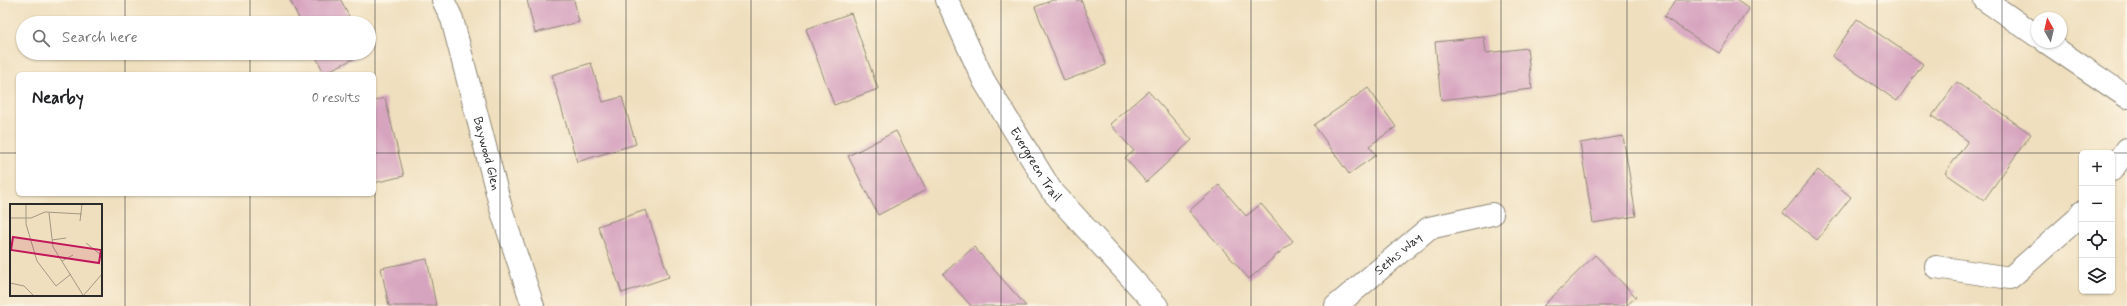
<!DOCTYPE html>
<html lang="en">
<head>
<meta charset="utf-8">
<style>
  body { margin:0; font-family:Mynerve,sans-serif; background:#f6f6f6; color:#202124 }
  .controls { position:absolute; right:12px; bottom:12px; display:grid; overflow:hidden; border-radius:6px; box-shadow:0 1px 3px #0004 }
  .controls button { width:36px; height:36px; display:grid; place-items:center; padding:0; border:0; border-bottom:1px solid #e0e0e0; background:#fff; color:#202124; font:20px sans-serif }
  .compass { position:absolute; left:2031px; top:12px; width:36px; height:36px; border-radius:50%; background:#fff; box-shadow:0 1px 3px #0004; rotate:352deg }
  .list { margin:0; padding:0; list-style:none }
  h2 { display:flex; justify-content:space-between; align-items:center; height:52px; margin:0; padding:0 16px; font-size:17px }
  h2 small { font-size:13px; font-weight:400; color:#757577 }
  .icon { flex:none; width:22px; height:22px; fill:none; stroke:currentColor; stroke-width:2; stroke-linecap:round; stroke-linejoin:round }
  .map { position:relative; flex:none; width:2127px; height:306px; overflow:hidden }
  .search { position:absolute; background:#fff; box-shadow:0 1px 3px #0004; left:16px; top:16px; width:360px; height:44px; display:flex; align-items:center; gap:10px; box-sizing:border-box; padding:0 14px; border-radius:22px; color:#757577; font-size:15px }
  .panel { position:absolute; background:#fff; box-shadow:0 1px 3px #0004; left:16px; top:72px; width:360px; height:124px; border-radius:6px }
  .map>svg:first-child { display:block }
  .building { fill:#d7a4c0 }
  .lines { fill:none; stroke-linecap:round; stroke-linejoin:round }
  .minor-casing { stroke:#8d8574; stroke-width:24 }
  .minor { stroke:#fff; stroke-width:22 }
  .grid { fill:none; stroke:#2b2b2b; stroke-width:1; stroke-opacity:0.55 }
  .labels { text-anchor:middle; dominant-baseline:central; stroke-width:3; stroke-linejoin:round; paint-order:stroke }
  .street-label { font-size:13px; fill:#2b2b2b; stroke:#fcf5e5 }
  .inset-road { fill:none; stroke:#a19783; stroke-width:1 }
  .view { fill:#c2185b; fill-opacity:0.15; stroke:#c2185b; stroke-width:2 }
  .inset-edge { fill:none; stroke:#2b2b2b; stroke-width:2 }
</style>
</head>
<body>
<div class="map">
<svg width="2127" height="306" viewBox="0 0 2127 306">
  <rect width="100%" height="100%" fill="#fcf5e5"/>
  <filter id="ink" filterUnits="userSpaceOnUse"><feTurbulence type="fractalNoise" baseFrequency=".025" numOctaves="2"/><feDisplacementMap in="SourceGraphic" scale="8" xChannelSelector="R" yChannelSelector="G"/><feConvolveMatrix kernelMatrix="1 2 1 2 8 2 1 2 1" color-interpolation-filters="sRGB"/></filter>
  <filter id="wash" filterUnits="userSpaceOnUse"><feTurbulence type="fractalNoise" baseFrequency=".012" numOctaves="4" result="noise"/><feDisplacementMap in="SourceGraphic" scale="16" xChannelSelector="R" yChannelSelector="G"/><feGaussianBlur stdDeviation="0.9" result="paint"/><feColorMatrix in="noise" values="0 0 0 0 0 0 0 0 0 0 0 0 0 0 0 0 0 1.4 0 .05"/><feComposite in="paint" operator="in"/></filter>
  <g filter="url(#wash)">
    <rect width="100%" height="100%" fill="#efdfbe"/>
    <g id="blocks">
      <!-- building -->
      <path class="building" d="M290 0H341L352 23H301Z
        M527 0H574L579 22 535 33Z
        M1053 0H1081L1106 65 1064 81 1035 7Z
        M1676 0H1736L1749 9 1719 53 1664 17Z
        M851 13 878 89 834 105 806 29Z
        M1857 19 1923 64 1897 101 1832 56Z
        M1484 37 1486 53 1527 48 1532 89 1441 100 1435 42Z
        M314 53H366L324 73Z
        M591 63 603 102 622 97 636 144 577 162 552 75Z
        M1957 82 2031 134 1984 200 1945 173 1968 141 1932 116Z
        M1368 88 1396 127 1369 146 1376 155 1349 174 1314 125Z
        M1148 91 1192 140 1146 182 1125 158 1134 151 1110 124Z
        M385 98 404 176 374 183V101Z
        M896 131 926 190 878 215 848 156Z
        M1623 136 1636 216 1593 223 1580 143Z
        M1818 170 1851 197 1817 240 1783 213Z
        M1219 185 1246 216 1261 204 1293 241 1249 279 1189 211Z
        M646 210 669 277 622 293 598 226Z
        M974 247 1026 306H971L943 274Z
        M1595 255 1636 297 1626 306H1543Z
        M427 259 436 306H389L381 268Z"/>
    </g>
  </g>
  <g filter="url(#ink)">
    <use href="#blocks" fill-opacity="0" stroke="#8d8574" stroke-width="1"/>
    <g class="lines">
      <!-- minor casing -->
      <g class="minor-casing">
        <g id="minor">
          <path id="s1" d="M443 0 452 19 502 212 533 306"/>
          <path id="s2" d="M947 0 984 81 1051 190 1157 306"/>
          <path d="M1985 0 2037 36"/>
          <path d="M2046 42 2127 97"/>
          <path d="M2112 170 2127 149"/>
          <path d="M1936 267 2010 278 2078 218 2082 212"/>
          <path id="s3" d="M1336 306 1429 228 1492 214"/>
        </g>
      </g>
      <!-- minor -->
      <use href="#minor" class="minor"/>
    </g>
  </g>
  <!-- grid -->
  <path class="grid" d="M125 0V23M250 0V23M375 0V306M500 0V306M626 0V306M751 0V306M876 0V306M1001 0V306M1126 0V306M1251 0V306M1376 0V306M1501 0V306M1627 0V306M1752 0V306M1877 0V306M2002 0V306M125 53V74M250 53V74M0 153H18M374 153H2082M2082 153H2112M2112 153H2127M125 194V306M250 194V306"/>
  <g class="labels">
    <!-- street labels -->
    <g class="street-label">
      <text stroke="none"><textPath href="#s1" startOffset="160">Baywood Glen</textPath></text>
      <text stroke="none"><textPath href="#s2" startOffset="187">Evergreen Trail</textPath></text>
      <text stroke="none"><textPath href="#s3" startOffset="81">Seths Way</textPath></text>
    </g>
  </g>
  <!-- overview -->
  <g transform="translate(10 204)">
    <rect width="92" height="92" fill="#efdfbe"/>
    <path class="inset-road" d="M16 0V20L27 57 46 82 61 70M39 9 43 43 73 91M0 14H21L35 8 72 10M70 17 72 0M42 36 56 34M76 39 91 51M52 57 63 51M0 79 14 82 24 92M73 92 92 70"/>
    <path class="view" d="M3 33 91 46 89 59 1 46Z"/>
    <rect width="92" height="92" class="inset-edge"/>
  </g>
</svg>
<div class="controls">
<button>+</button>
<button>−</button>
<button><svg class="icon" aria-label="locate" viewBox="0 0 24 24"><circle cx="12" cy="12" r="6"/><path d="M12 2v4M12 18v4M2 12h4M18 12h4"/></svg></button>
<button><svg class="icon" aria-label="layers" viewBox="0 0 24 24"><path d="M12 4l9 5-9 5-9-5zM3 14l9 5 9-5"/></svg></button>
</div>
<svg class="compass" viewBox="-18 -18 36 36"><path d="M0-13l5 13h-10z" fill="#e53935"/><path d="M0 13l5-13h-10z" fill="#757577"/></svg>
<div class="search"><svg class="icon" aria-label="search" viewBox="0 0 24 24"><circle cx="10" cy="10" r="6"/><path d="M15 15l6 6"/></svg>Search here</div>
<section class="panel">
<h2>Nearby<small>0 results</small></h2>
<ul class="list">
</ul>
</section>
</div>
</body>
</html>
